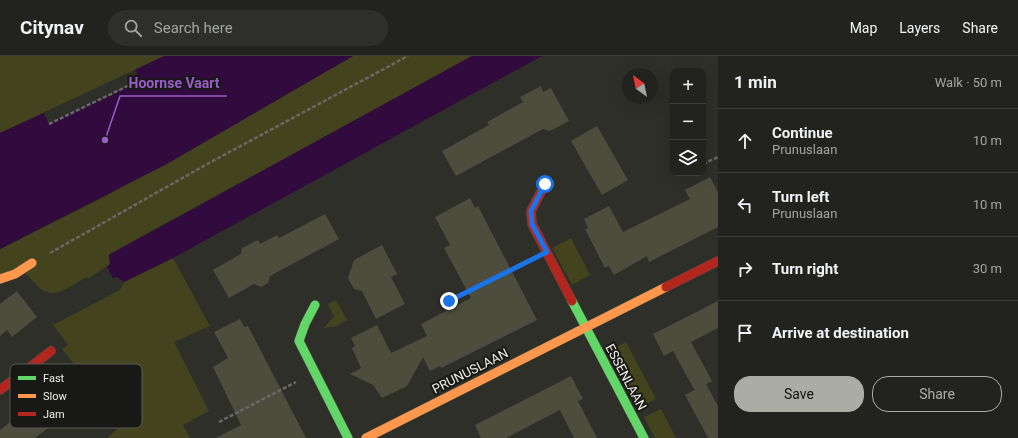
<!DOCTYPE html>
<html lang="en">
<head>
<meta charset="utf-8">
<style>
  body { margin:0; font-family:Roboto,sans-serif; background:#2e2f2c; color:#f1f3f6 }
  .controls { position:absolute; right:12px; top:12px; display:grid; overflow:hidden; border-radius:8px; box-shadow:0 4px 16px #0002 }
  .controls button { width:36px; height:36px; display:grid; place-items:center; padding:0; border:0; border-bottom:1px solid #3f403d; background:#22231f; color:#f1f3f6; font:20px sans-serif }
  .compass { position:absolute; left:622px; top:12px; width:36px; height:36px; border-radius:50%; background:#22231f; box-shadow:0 4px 16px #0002; rotate:327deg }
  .stop { position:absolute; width:12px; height:12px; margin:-9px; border:3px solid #1a73e8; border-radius:50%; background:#fff }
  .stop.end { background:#1a73e8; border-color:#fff; box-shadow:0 1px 4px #0008 }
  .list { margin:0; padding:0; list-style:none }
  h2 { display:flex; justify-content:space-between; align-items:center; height:52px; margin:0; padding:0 16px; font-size:17px }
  h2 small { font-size:13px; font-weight:400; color:#a2a4a4 }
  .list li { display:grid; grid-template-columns:26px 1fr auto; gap:12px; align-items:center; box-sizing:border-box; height:64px; padding:0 16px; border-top:1px solid #3f403d }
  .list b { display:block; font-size:15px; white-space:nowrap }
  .list p { margin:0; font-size:13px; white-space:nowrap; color:#a2a4a4 }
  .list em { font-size:13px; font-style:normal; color:#a2a4a4 }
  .actions { display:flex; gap:8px; padding:12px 16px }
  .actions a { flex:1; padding:9px 0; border:1px solid #abaca5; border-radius:16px; text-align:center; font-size:14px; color:#abaca5 }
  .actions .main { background:#abaca5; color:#111 }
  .icon { flex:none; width:22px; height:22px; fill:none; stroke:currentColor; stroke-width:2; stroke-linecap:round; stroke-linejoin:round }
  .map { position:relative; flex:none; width:718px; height:382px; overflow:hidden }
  header { display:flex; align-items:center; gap:24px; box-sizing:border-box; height:56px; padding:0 20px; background:#22231f; border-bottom:1px solid #3f403d }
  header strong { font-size:19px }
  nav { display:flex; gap:22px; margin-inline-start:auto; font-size:14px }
  .search { width:280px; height:36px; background:#2e2f2c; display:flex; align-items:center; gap:10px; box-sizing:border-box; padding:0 14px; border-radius:22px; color:#a2a4a4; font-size:15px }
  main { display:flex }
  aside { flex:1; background:#22231f }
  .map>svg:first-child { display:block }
  .green { fill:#43441e }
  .water { fill:#310a3e }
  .pier { fill:#2e2f29 }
  .building { fill:#4c4d3d }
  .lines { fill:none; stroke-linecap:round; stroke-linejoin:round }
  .fast-casing { stroke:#4a4a46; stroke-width:10 }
  .slow-casing { stroke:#4a4a46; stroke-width:10 }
  .jam-casing { stroke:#4a4a46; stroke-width:10 }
  .path { stroke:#686864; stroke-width:2.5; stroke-dasharray:4 2; stroke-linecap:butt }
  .fast { stroke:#63d668; stroke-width:9 }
  .slow { stroke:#ff974d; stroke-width:9 }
  .jam { stroke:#b3261e; stroke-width:9 }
  .route { stroke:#1a73e8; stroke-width:5 }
  .labels { text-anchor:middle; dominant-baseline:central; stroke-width:4; stroke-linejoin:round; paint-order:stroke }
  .street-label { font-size:13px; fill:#eeefe8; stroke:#181814 }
  .key { fill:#181814; stroke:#585854; stroke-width:1 }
  .key-label { font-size:11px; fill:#eeefe8 }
  .leader { fill:none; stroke:#985dc9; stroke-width:1.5 }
  .callout-dot { fill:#985dc9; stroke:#181814; stroke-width:1.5 }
  .callout-label { font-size:14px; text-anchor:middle; font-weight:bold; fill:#985dc9; stroke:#181814; stroke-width:4; stroke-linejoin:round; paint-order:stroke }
</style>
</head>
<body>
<header>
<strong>Citynav</strong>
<div class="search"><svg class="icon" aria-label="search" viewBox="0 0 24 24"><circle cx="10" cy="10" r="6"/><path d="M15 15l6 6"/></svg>Search here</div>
<nav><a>Map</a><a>Layers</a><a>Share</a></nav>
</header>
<main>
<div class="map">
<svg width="718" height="382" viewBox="0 0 718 382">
  <rect width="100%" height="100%" fill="#2e2f29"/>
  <!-- green -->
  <path class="green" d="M0 0H164L0 77Z
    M353 0H472L109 198 110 208 88 223 87 221C57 238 50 248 26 217L0 218V193L102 142Z
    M571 182 590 219 572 229 552 192Z
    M173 202 210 270 174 286 209 355 183 369 190 382H107L122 369 62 293 68 289 53 269 120 234 124 226Z
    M336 244 347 264 337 270 324 272 334 260 328 248Z
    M626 286 656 343 639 352 609 295Z
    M661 353 676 382H655L644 361Z"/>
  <!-- water -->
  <path class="water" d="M164 0H353L167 108 0 193V77L44 57 49 68 140 25 135 14Z
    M472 0H542L173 202 124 226 117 221 113 222 107 211 110 208 109 199Z"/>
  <!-- pier -->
  <path class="pier" d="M135 14 140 24 49 68 44 57 46 56 50 65 138 24 133 15Z"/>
  <!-- building -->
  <path class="building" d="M541 30 543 36 551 32 569 65 550 75 543 73 456 120 442 95 489 69 487 66 523 46 520 41Z
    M597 70 628 124 602 139 571 85Z
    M710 121 718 136V171L649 206 647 200 614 219 609 210 605 212 585 173 588 172 584 163 609 150 623 176 690 143 685 134Z
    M470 142 475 152 478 150 537 264 441 312 440 310 430 315 423 301 407 330 382 342 373 329 350 318 361 312 352 292 355 290 351 282 377 269 391 297 427 280 421 268 471 242 444 192 450 189 435 161Z
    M325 158 339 183 270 220 268 227 261 231 254 228 229 242 213 214 241 198 242 192 258 184 260 188 277 179 279 182Z
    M382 189 397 218 391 221 405 248 376 263 362 235 354 233 348 222 354 204Z
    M17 235 37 261 12 281 7 274 0 280V248Z
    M718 245V272L691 286 712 325 706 328 718 350V382H708L685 339 696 333H694L673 295 664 300 653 278Z
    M240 263 244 271 248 270 306 382H216L241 369 213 311 228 302 214 276Z
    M68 320 79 333 88 326 100 342 75 361 70 355 35 382H0V374L37 345 32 338 47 326 52 332Z
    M571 320 583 343 578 345 597 382H574L560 354 506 382H481L475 369Z"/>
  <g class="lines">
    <!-- fast casing -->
    <g class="fast-casing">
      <path id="fast" d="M572 245 644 382
        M315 249 305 268 299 285 348 382"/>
    </g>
    <!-- slow casing -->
    <g class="slow-casing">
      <path id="slow" d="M0 223 15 218 32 207
        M366 382 666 231"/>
    </g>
    <!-- jam casing -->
    <g class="jam-casing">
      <path id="jam" d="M545 128 531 155 532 168 572 245
        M666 231 718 205
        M0 334 51 295"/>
    </g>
    <!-- path -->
    <path class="path" d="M49 68 140 24
      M703 108 718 101
      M50 197 209 107 408 0
      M449 245 527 206
      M219 366 296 326"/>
    <!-- fast -->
    <use href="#fast" class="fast"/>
    <!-- slow -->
    <use href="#slow" class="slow"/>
    <!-- jam -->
    <use href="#jam" class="jam"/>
  </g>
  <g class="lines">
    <!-- route -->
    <path class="route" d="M449 245 547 196 532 168 531 155 545 128"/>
  </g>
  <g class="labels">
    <!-- street labels -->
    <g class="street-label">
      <text transform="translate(470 315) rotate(-27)">PRUNUSLAAN</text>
      <text transform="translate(626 321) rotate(62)">ESSENLAAN</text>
    </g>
  </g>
  <!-- legend -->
  <rect x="10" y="308" width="132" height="64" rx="6" class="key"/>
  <rect x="18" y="320" width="18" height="4" fill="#63d668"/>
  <rect x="18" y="338" width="18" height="4" fill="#ff974d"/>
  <rect x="18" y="356" width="18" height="4" fill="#b3261e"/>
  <g class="key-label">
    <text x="43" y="326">Fast</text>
    <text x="43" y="344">Slow</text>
    <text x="43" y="362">Jam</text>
  </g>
  <!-- callouts -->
  <path class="leader" d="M105 84L120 40H227"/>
  <circle class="callout-dot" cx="105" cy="84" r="4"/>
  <g class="callout-label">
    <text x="174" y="32">Hoornse Vaart</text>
  </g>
</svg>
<div class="controls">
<button>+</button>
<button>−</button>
<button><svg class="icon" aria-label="layers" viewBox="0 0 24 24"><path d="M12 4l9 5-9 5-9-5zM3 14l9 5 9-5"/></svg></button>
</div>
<svg class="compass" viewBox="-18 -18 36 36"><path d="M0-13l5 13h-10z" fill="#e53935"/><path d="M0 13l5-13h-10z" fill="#a2a4a4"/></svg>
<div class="stop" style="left:545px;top:128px"></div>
<div class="stop end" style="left:449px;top:245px"></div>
</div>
<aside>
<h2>1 min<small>Walk · 50 m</small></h2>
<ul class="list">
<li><svg class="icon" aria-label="ahead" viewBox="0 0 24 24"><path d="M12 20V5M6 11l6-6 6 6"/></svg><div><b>Continue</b><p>Prunuslaan</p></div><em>10 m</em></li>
<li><svg class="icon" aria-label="left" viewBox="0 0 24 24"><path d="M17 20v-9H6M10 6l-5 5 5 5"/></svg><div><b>Turn left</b><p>Prunuslaan</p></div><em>10 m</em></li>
<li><svg class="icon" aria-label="right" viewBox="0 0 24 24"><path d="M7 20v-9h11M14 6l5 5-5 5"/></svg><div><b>Turn right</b></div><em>30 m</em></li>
<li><svg class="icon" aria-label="arrive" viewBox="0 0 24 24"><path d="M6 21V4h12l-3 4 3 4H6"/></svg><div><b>Arrive at destination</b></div></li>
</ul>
<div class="actions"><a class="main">Save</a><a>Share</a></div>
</aside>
</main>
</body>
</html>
